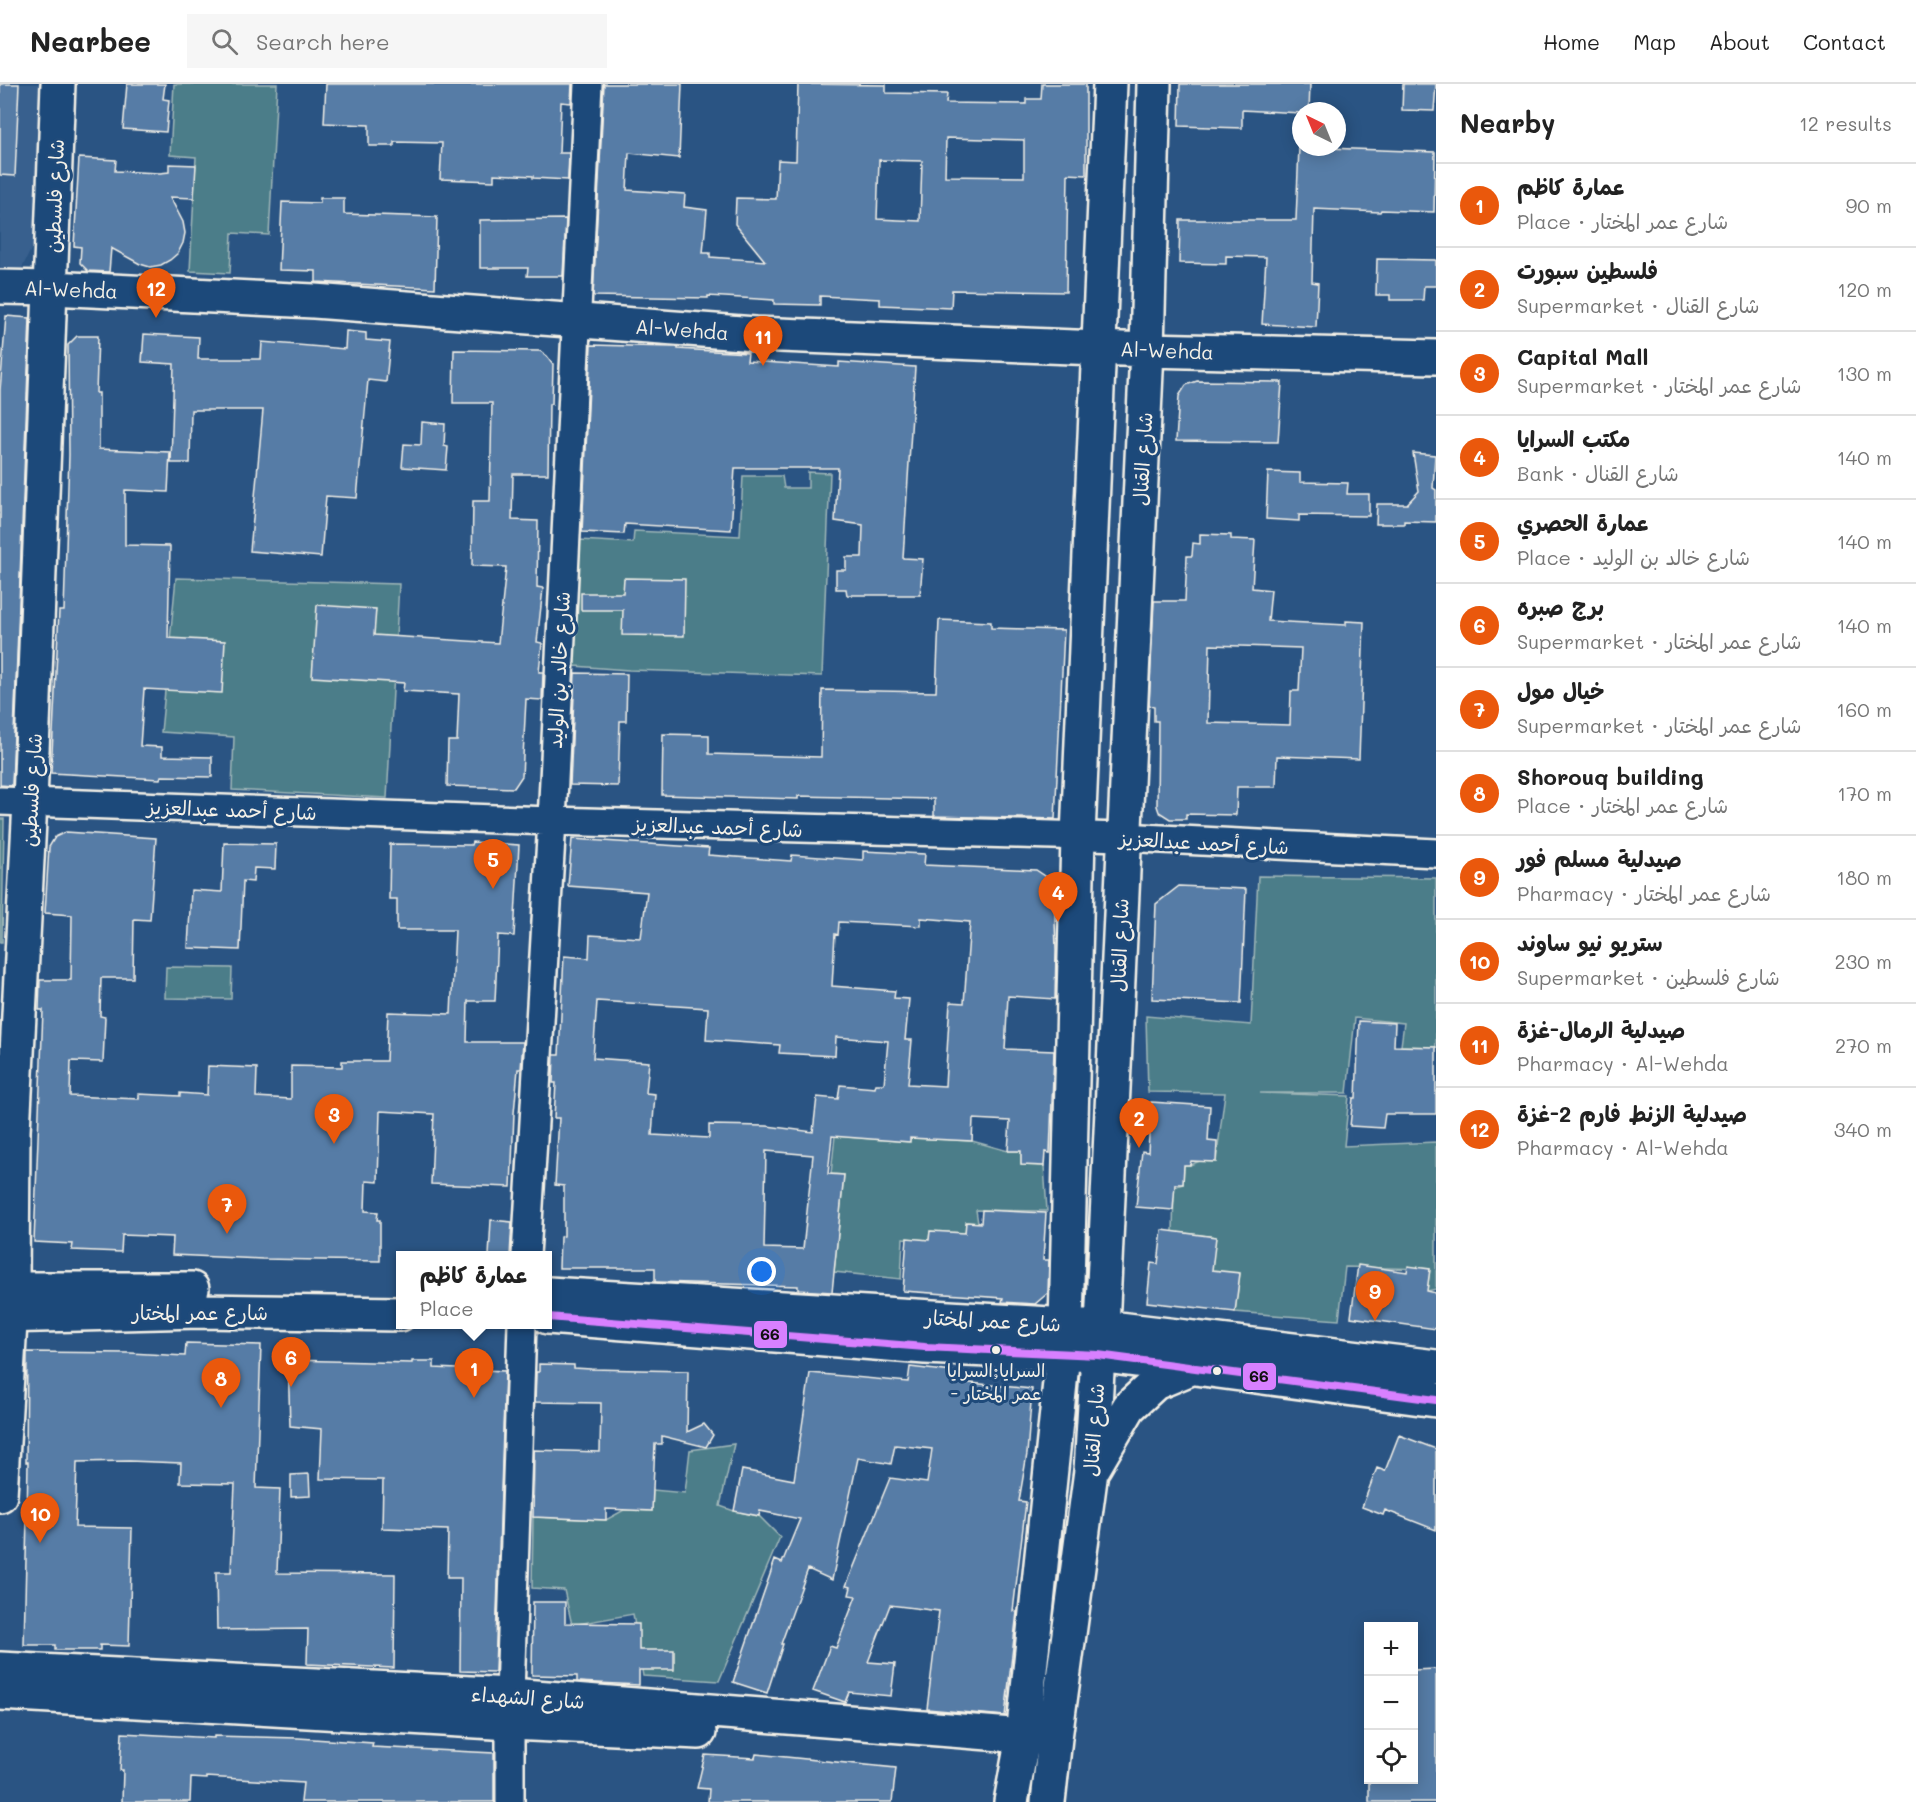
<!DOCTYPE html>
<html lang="en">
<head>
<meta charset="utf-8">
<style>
  body { margin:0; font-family:Mali,"Playpen Sans Arabic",sans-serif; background:#f6f6f6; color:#222 }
  .controls { position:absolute; right:18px; bottom:18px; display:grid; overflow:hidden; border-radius:0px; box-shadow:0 3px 15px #0003 }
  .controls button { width:54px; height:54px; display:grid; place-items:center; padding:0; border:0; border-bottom:2px solid #e0e0e0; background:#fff; color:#222; font:30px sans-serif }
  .compass { position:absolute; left:1292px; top:18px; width:54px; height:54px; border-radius:50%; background:#fff; box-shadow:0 3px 15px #0003; rotate:317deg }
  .you { position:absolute; left:762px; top:1188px; width:21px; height:21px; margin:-15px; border:4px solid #fff; border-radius:50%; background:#1a73e8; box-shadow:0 0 0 9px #1a73e833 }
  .badge { display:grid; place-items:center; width:39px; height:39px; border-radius:50%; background:#ea580c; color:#fff; font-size:20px; font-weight:700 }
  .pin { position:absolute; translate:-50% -50px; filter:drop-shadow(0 2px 3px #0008) }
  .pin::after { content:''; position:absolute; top:32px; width:21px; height:18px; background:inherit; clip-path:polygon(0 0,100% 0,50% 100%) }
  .popup { position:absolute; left:396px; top:1167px; width:156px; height:78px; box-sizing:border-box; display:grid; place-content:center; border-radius:0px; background:#fff; filter:drop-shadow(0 2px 4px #0005); font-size:20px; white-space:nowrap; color:#767676 }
  .popup b { font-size:22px; color:#222 }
  .popup::after { content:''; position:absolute; left:50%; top:100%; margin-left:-12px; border:12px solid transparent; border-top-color:#fff }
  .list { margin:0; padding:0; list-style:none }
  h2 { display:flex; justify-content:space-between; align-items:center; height:78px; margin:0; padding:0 24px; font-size:26px }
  h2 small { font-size:20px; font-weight:400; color:#767676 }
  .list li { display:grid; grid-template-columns:39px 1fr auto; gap:18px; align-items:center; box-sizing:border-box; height:84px; padding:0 24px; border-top:2px solid #e0e0e0 }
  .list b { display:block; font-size:22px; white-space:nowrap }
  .list p { margin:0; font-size:20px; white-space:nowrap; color:#767676 }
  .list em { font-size:20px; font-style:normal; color:#767676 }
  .icon { flex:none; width:33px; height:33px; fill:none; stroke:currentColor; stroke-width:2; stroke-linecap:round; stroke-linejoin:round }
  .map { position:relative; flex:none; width:1436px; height:1718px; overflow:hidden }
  header { display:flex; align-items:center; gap:36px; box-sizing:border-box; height:84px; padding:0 30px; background:#fff; border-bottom:2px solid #e0e0e0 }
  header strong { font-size:28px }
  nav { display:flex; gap:33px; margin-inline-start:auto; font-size:21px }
  .search { width:420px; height:54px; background:#f6f6f6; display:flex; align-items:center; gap:15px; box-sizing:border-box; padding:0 21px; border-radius:0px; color:#767676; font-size:22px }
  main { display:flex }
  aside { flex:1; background:#fff }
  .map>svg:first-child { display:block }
  .built { fill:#38608e }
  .green { fill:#4b7d89; stroke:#a0b7b8; stroke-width:1.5 }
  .building { fill:#577ba6; stroke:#f4f1e8; stroke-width:1.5; fill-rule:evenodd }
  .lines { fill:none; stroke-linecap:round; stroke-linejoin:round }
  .minor-casing { stroke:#f4f1e8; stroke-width:32 }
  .tertiary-casing { stroke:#f4f1e8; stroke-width:38 }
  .secondary-casing { stroke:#f4f1e8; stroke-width:38 }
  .minor { stroke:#1f4a7a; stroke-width:27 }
  .tertiary { stroke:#1f4a7a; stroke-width:33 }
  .secondary { stroke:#1f4a7a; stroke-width:33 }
  .bus-1-casing { stroke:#1f4a7a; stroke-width:12 }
  .bus-1 { stroke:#d880ff; stroke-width:8 }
  .bus-dot { fill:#f4f1e8; stroke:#1f4a7a; stroke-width:2 }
  .labels { text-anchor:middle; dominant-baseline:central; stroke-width:6; stroke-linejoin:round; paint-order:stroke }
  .bus-label { font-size:18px; fill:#f4f1e8; stroke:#1f4a7a }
  .street-label { font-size:20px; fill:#f4f1e8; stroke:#1f4a7a }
  .line-badge { stroke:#1f4a7a; stroke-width:2 }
  .pale-badge-label { font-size:16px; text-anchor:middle; font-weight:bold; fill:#111 }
</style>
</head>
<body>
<header>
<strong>Nearbee</strong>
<div class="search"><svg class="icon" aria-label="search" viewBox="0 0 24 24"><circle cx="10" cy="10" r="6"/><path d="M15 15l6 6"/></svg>Search here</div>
<nav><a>Home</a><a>Map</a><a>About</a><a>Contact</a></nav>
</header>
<main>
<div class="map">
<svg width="1436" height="1718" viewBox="0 0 1436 1718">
  <rect width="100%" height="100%" fill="#2a5483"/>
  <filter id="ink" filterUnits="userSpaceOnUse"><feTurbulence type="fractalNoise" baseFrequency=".0167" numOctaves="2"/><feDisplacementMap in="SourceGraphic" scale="12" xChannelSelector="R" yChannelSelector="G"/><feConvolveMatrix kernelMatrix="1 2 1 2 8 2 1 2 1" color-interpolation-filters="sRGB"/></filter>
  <g filter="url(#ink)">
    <!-- built -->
    <path class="built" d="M0 0H39V149L21 186 0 185Z"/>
    <!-- green -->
    <path class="green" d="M174 0H277L269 151 232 149 230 189 190 187 196 73 170 71Z
      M808 388 830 389 822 592 629 586 574 582 579 456 633 459 634 447 740 452 743 392H782L784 404H808Z
      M176 494 399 500 387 714 232 706 234 653 161 648Z
      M0 735H4L2 858H0Z
      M1258 792 1436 794V963L1401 962 1404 939 1355 934 1347 1009H1260L1349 1012 1344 1062 1436 1058V1205L1427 1207 1430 1185 1345 1183 1339 1236 1235 1228 1240 1190 1209 1188 1216 1153 1173 1148 1174 1103 1183 1100 1184 1081H1190L1200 1077 1216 1078 1225 1009 1148 1008 1146 932 1251 941Z
      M166 883 232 884 231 915 165 914Z
      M835 1052 909 1058 911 1054 972 1057 1008 1067H1021V1081L1044 1082 1047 1127 976 1126 978 1139 967 1138 965 1149 930 1147 929 1156 903 1154 901 1195 834 1188 844 1091 831 1090Z
      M734 1360 720 1422 734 1427 759 1432 780 1453 719 1597 643 1592 633 1530 572 1541 564 1506 532 1504 533 1433 606 1436 624 1426 652 1427 653 1406 685 1409 690 1366Z"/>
    <!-- building -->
    <path class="building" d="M0 0H19L15 92 0 91Z
      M127 0H165L163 15 169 16 166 48 123 45Z
      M326 0H572L571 19 561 18 559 69H569L568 96 533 94V92L494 90V97L440 95 442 59 394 58V62H369V41L324 39Z
      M604 0H682L679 74 629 69 627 106 685 110 684 123 707 126 703 169H710V173L765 177 735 140 736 114 776 115 778 76 796 77 798 0 886 1V9L947 10 946 19 1026 20V15H1041L1042 0H1086V91L1068 90 1066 208 952 206 951 224 880 221V215L820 212V221L774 220V216L708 212V214L593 212ZM946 54 1024 56V93L945 92ZM879 76 922 77 920 137 877 135Z
      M1180 0H1310L1309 27H1301V29L1242 26V44L1179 42Z
      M1403 0H1436L1434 27 1402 26Z
      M1299 63 1435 68 1434 128 1381 126 1380 128 1314 125 1312 198 1318 199 1316 243 1262 240 1266 173 1226 172V180L1179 179 1180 136H1296Z
      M79 74 116 76 115 87 160 89 169 88V80L196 81 194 114 170 113 183 138 185 149 183 159 178 169 170 176 161 181 150 183 140 180 111 164 109 188 88 187 80 179 81 163 74 162Z
      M320 114H344V130L437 133 435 204 316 198V187L279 186 282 118 320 119Z
      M566 135 563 192H527L528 184H480V136Z
      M1377 175 1436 176V202H1424L1423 216H1390V211H1376Z
      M6 232 30 234 12 702 0 701V306Z
      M346 247 366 249V256L390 258 386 298 368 296 357 414 326 412 321 473 250 467 263 326H191L190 379H171L174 280 142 278 144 250 199 253 198 275H261L262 258 345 265Z
      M77 252H98L96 309H99V365L170 368 168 408 125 406V461L170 462 168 554 225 557 222 609 144 605 140 662 162 663V672L212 673V693L161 692 160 695 51 689 59 527H64L69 371 68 261Z
      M591 261 672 263H678V265L748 269 747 277 839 283V278L915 283 903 474 923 475 920 511H847L846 505H836V486H846V473H862L863 441 835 437 838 384H735L731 446 625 440 624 450 582 448Z
      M454 266 540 267 547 272 553 280 552 320H549L548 390H513L512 436 538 437 537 503 543 504 537 558 542 559 539 588H543L542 616 526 615 522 692 514 704 447 702 448 657H457L459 610 403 607 404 599 312 593 317 521 376 525 374 551 498 559 506 483 472 482 473 417H490L492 319H453Z
      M1197 297 1282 298 1278 358 1176 357 1179 312 1186 301Z
      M422 338 445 340 444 362 448 363 446 386 402 383 404 360 421 361Z
      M1413 369 1435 371 1433 404 1436 406V438L1404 437V440H1376L1377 420H1407L1419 407Z
      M1268 388 1300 389V398L1348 399 1347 410H1369V432L1299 431V437L1266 435Z
      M1200 450 1231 451V455L1255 456 1252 504 1271 506 1268 537 1346 541V537L1364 538 1359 675 1277 672 1276 703H1237L1236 731 1186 730V735H1170L1159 728 1157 722 1158 637H1154V623L1149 622 1154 517H1185L1187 472H1192L1193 459 1200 460ZM1210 561 1301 564 1299 607H1291L1290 641 1208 639Z
      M624 494 685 495 684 552 622 551 623 526H581V509H623Z
      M939 536 991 538V544L1064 546 1055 735 934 732V715L798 712V715L662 711 663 650 709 651V670L821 673 822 606 936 608Z
      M575 589 627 590 626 637H620L618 702 570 701Z
      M66 748 156 754 150 836 134 835 133 894H101L100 932 105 933 103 978 71 977 70 1012 139 1015V1010L180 1012V1009L207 1011 208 982 257 984 256 1013 291 1015V982L342 983V977H386L388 928 451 930 455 846H397V815H389L390 760 471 761 472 758 519 761 514 852 498 851 495 917H468L467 958H523L521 985H518L514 1029 511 1103 431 1100 434 1030 380 1027 378 1098 366 1097 365 1127 378 1128 377 1136H380V1177L262 1175 172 1171 173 1153 122 1151 121 1168 72 1166 73 1160 34 1158 43 926H39L40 896H71L72 831 45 829 49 763 55 753Z
      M572 755 709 764 708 771 791 777 792 771 863 776V767L925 770 924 781 1036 786 1048 794 1054 806 1056 866 1055 915 1008 912 1005 965 1054 967 1050 1069 1045 1068 1044 1082 1021 1081V1067H1008L1010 1037 973 1035 972 1057 910 1054V1058L832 1052 828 1090 844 1091 832 1208 798 1206V1202L655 1198V1184H559L560 1153 564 1152V1102L555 1101 559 1034H554L556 999H553L554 971H559L564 872 589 874 590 851 641 854 647 808 568 802ZM921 834 970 838 964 919 950 918 945 1002 908 1000 912 956H905L909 915 894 914 895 907 832 902 835 850 838 851 839 838 921 842ZM597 917 708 924 706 956 780 961 779 969 835 972 836 953 888 957 884 1000H876L875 1004 840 1001 838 1015 817 1013 813 1048 767 1042 709 1041V1054L652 1051 655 1010 646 1009 649 978 593 974ZM766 1067 813 1071 803 1165 764 1164Z
      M224 759 276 760 275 785 254 784 253 798 243 797 240 866 188 864 191 806 222 808Z
      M1179 802 1246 805 1241 919 1152 915 1156 820Z
      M1359 937 1395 939 1394 962 1436 963V1030H1385L1383 1044 1350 1042 1353 1014H1356Z
      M1151 1018 1210 1022 1208 1057 1217 1058 1216 1078 1191 1077 1190 1081H1184L1183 1100H1175L1173 1126 1136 1123 1142 1067 1148 1068Z
      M982 1126 1046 1129 1043 1176H1049L1048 1209 1035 1220 1002 1218 1003 1214 903 1207 907 1154 929 1156 930 1147 965 1149 966 1138 981 1139Z
      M491 1136 512 1138 510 1172H489Z
      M1162 1146 1216 1153 1212 1186 1240 1189 1235 1228 1147 1218 1151 1179 1158 1180Z
      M1358 1181 1407 1188 1408 1182 1430 1185 1427 1207 1436 1209V1245L1351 1233Z
      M186 1259 261 1261 256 1404 280 1405 277 1489 395 1490 394 1584 307 1580 308 1545 217 1546 216 1488H231L235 1400 180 1399 181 1379 129 1377 77 1378 75 1443 132 1444 129 1562 100 1561V1566H55V1561H24L27 1432 28 1378H26L27 1268 130 1269 185 1272Z
      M288 1276 412 1279V1277H434V1284L505 1287 495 1588 460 1587 461 1494H447L448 1446 382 1444 383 1396 320 1395 322 1345 290 1342Z
      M539 1280 574 1281V1284L591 1285 688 1287 687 1348 704 1340 713 1351 706 1363 662 1352V1360H655L652 1427 606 1425V1436L533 1433 534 1366 600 1368 601 1319 535 1318 536 1288H539Z
      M910 1283 961 1289 960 1298 1032 1305 1027 1370 1019 1417 1026 1418 1013 1527 1017 1528 1005 1632 927 1625 939 1527 890 1521 868 1578 895 1580 891 1612 849 1608 845 1618 813 1607 830 1562 836 1564 856 1512 849 1511 851 1503 846 1502 890 1394 927 1399 932 1365 895 1361 891 1380 858 1374 832 1496 808 1485 781 1560H783L767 1609 733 1598 775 1476 782 1479 800 1435 760 1427 759 1432 734 1427 742 1386 794 1396 810 1289 908 1298Z
      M1399 1351 1436 1365V1446L1385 1426 1383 1431 1362 1423 1377 1384 1385 1387Z
      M309 1390 310 1412 291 1413V1391Z
      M533 1518H565V1539L639 1540V1566H674V1586H639V1601L577 1598V1592L532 1591Z
      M1436 1585V1718H1369V1695H1413V1586Z
      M122 1649 214 1654V1652L298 1654 373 1659 372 1663 494 1669V1718H301L303 1699 207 1693V1695L191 1694 190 1718H122L123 1686H120Z
      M756 1670 896 1684 892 1718H708L709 1705 697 1704 705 1671 755 1674Z"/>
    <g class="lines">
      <!-- minor casing -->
      <g class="minor-casing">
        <path id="minor" d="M0 717 552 737 1123 753 1436 769
          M526 1172 552 737 588 0
          M510 1718V1611L522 1240"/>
      </g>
      <!-- tertiary casing -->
      <g class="tertiary-casing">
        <path id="tertiary" d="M0 1411 12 1204 13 1047 30 718 58 0
          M0 1585 510 1611 1050 1654
          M0 1609 511 1639 699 1648"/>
      </g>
      <!-- secondary casing -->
      <g class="secondary-casing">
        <path id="secondary" d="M0 203 51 204 314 217 755 250 1147 266 1436 273
          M0 1205H192
          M548 1210 1102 1243 1436 1283
          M0 1232 200 1227 400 1230
          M548 1233 925 1263 1098 1271 1436 1316
          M1094 1383 1129 1323 1155 1299 1191 1284
          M1011 1718 1023 1653 1066 1241 1078 752 1110 0
          M1048 1718 1055 1654 1091 1387 1098 1271 1102 1243 1147 266 1154 0"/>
      </g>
      <!-- minor -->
      <use href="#minor" class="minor"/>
      <!-- tertiary -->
      <use href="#tertiary" class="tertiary"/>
      <!-- secondary -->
      <use href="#secondary" class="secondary"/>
      <!-- bus-1 casing -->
      <g class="bus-1-casing">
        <path id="bus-1" d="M548 1233 925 1263 1098 1271 1436 1316"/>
      </g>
      <!-- bus-1 -->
      <use href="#bus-1" class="bus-1"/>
    </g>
  </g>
  <!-- markers -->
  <g class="bus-dot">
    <circle cx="996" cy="1266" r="5"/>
    <circle cx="1217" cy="1287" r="5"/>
  </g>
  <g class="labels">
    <!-- bus labels -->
    <g class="bus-label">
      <text x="996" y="1286">السرايا;السرايا<tspan x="996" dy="23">- عمر المختار</tspan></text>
    </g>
    <!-- street labels -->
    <g class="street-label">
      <text transform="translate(54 112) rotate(-88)">شارع فلسطين</text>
      <text transform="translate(71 205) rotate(2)">Al-Wehda</text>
      <text transform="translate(682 245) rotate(4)">Al-Wehda</text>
      <text transform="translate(1167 266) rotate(2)">Al-Wehda</text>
      <text transform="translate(1142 375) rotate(-87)">شارع القنال</text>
      <text transform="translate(558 586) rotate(-87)">شارع خالد بن الوليد</text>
      <text transform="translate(31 706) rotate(-87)">شارع فلسطين</text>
      <text transform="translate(232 725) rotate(2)">شارع أحمد عبدالعزيز</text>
      <text transform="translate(718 742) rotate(2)">شارع أحمد عبدالعزيز</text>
      <text transform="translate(1204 758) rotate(3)">شارع أحمد عبدالعزيز</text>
      <text transform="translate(1119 861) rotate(-88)">شارع القنال</text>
      <text x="200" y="1228">شارع عمر المختار</text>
      <text transform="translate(993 1236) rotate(3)">شارع عمر المختار</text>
      <text transform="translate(1093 1346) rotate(-86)">شارع القنال</text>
      <text transform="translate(528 1613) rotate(4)">شارع الشهداء</text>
    </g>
  </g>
  <g class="line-badge">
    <rect x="753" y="1236" width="35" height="29" rx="6" fill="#d880ff"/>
    <rect x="1242" y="1278" width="35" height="29" rx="6" fill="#d880ff"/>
  </g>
  <g class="pale-badge-label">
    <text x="770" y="1256">66</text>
    <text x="1259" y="1298">66</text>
  </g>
</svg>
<div class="controls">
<button>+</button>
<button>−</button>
<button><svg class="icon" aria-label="locate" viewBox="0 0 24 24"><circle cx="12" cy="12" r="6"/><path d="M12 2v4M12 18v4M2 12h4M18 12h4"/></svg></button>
</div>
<svg class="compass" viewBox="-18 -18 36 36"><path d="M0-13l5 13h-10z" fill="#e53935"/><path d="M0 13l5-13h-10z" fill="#767676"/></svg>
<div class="you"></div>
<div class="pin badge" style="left:474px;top:1314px">1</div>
<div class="popup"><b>عمارة كاظم</b>Place</div>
<div class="pin badge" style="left:1139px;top:1064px">2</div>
<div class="pin badge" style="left:334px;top:1060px">3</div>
<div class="pin badge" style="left:1058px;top:838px">4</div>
<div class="pin badge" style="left:493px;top:805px">5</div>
<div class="pin badge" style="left:291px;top:1303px">6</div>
<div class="pin badge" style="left:227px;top:1150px">7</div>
<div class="pin badge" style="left:221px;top:1324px">8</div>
<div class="pin badge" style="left:1375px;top:1237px">9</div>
<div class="pin badge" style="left:40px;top:1459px">10</div>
<div class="pin badge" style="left:763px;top:282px">11</div>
<div class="pin badge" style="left:156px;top:234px">12</div>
</div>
<aside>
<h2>Nearby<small>12 results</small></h2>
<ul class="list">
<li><span class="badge">1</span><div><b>عمارة كاظم</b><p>Place · شارع عمر المختار</p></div><em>90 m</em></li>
<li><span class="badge">2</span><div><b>فلسطين سبورت</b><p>Supermarket · شارع القنال</p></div><em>120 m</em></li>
<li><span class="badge">3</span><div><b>Capital Mall</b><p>Supermarket · شارع عمر المختار</p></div><em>130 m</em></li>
<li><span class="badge">4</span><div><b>مكتب السرايا</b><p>Bank · شارع القنال</p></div><em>140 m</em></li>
<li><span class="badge">5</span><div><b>عمارة الحصري</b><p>Place · شارع خالد بن الوليد</p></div><em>140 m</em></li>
<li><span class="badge">6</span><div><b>برج صبره</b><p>Supermarket · شارع عمر المختار</p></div><em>140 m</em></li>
<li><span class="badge">7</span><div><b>خيال مول</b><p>Supermarket · شارع عمر المختار</p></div><em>160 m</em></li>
<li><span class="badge">8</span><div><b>Shorouq building</b><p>Place · شارع عمر المختار</p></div><em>170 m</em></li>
<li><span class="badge">9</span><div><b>صيدلية مسلم فور</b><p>Pharmacy · شارع عمر المختار</p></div><em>180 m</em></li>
<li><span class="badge">10</span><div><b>ستريو نيو ساوند</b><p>Supermarket · شارع فلسطين</p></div><em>230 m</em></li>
<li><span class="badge">11</span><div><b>صيدلية الرمال-غزة</b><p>Pharmacy · Al-Wehda</p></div><em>270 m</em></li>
<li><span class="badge">12</span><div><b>صيدلية الزنط فارم 2-غزة</b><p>Pharmacy · Al-Wehda</p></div><em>340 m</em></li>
</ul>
</aside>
</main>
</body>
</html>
